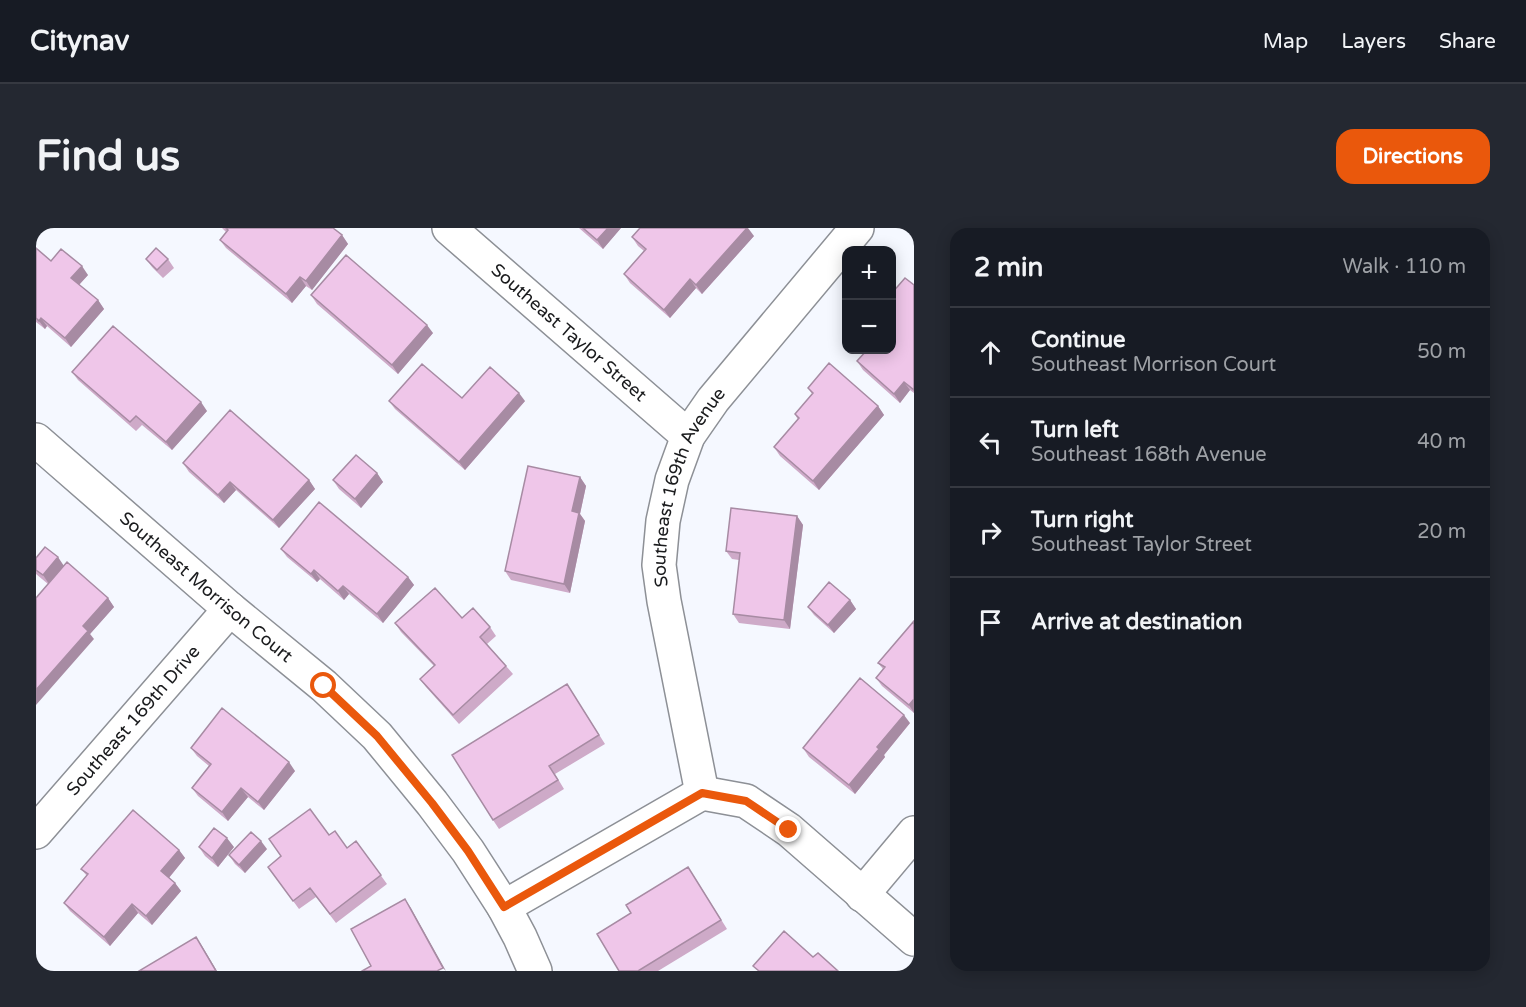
<!DOCTYPE html>
<html lang="en">
<head>
<meta charset="utf-8">
<style>
  body { margin:0; font-family:"Varela Round",sans-serif; background:#242831; color:#f1f3f6 }
  .controls { position:absolute; right:18px; top:18px; display:grid; overflow:hidden; border-radius:12px; box-shadow:0 3px 15px #0003 }
  .controls button { width:54px; height:54px; display:grid; place-items:center; padding:0; border:0; border-bottom:2px solid #363941; background:#171b24; color:#f1f3f6; font:30px sans-serif }
  .stop { position:absolute; width:18px; height:18px; margin:-14px; border:4px solid #ea580c; border-radius:50%; background:#fff }
  .stop.end { background:#ea580c; border-color:#fff; box-shadow:0 2px 6px #0008 }
  .list { margin:0; padding:0; list-style:none }
  h2 { display:flex; justify-content:space-between; align-items:center; height:78px; margin:0; padding:0 24px; font-size:26px }
  h2 small { font-size:20px; font-weight:400; color:#9ea1a6 }
  .list li { display:grid; grid-template-columns:39px 1fr auto; gap:18px; align-items:center; box-sizing:border-box; height:90px; padding:0 24px; border-top:2px solid #363941 }
  .list b { display:block; font-size:22px; white-space:nowrap }
  .list p { margin:0; font-size:20px; white-space:nowrap; color:#9ea1a6 }
  .list em { font-size:20px; font-style:normal; color:#9ea1a6 }
  .icon { flex:none; width:33px; height:33px; fill:none; stroke:currentColor; stroke-width:2; stroke-linecap:round; stroke-linejoin:round }
  .map { position:relative; flex:none; width:878px; height:743px; overflow:hidden; border-radius:18px }
  header { display:flex; align-items:center; gap:36px; box-sizing:border-box; height:84px; padding:0 30px; background:#171b24; border-bottom:2px solid #363941 }
  header strong { font-size:28px }
  nav { display:flex; gap:33px; margin-inline-start:auto; font-size:21px }
  .intro { display:flex; align-items:center; justify-content:space-between; box-sizing:border-box; height:144px; padding:0 36px }
  h1 { margin:0; font-size:42px }
  .button { padding:15px 27px; border-radius:18px; background:#ea580c; color:#fff; font-size:21px; font-weight:700 }
  main { display:flex; gap:36px; padding:0 36px }
  aside { flex:1; background:#171b24; border-radius:18px; box-shadow:0 3px 15px #0003 }
  .map>svg:first-child { display:block }
  .lines { fill:none; stroke-linecap:round; stroke-linejoin:round }
  .minor-casing { stroke:#8d9096; stroke-width:36 }
  .minor { stroke:#fff; stroke-width:33 }
  .wall { fill:#ceaac8 }
  .shaded-wall { fill:#a78ba3 }
  .building { fill:#efc6e9; stroke:#a78ba3; stroke-width:1.5 }
  .route { stroke:#ea580c; stroke-width:8 }
  .labels { text-anchor:middle; dominant-baseline:central; stroke-width:4.5; stroke-linejoin:round; paint-order:stroke }
  .street-label { font-size:18px; fill:#1a1b1d; stroke:#fff }
</style>
</head>
<body>
<header>
<strong>Citynav</strong>
<nav><a>Map</a><a>Layers</a><a>Share</a></nav>
</header>
<div class="intro"><h1>Find us</h1><a class="button">Directions</a></div>
<main>
<div class="map">
<svg width="878" height="743" viewBox="0 0 878 743">
  <rect width="100%" height="100%" fill="#f5f8ff"/>
  <g class="lines">
    <!-- minor casing -->
    <g class="minor-casing">
      <g id="minor">
        <path id="s1" d="M413 0 652 208"/>
        <path id="s2" d="M0 212 194 381 288 458 341 508 396 575 432 623 468 679 484 709 499 743"/>
        <path id="s3" d="M666 565 628 373 623 337 627 293 636 252 652 208 677 172 821 0"/>
        <path d="M666 565 710 573 753 602 878 711"/>
        <path id="s4" d="M0 604 194 381"/>
        <path d="M826 667 878 605"/>
        <path d="M468 679 666 565"/>
      </g>
    </g>
    <!-- minor -->
    <use href="#minor" class="minor"/>
  </g>
  <!-- wall -->
  <path class="wall" d="M186 0H297L306 7 312 16 276 62 270 58 256 75 190 20 184 12 190 4Z
    M543 0H585L567 21Z
    M718 8 666 66 660 60 634 90 594 55 588 46 608 23 602 18 596 9Z
    M0 20 15 33 52 47 43 57 62 72 68 81 35 119 11 98 9 101 0 94Z
    M110 31H132L138 40 127 50 116 39Z
    M878 57V165L874 162 864 175 827 142 821 133 855 122Z
    M275 67 397 105 362 146 281 76Z
    M36 144 171 183 136 222 106 197 100 203 42 152Z
    M772 160 842 178 848 187 783 262 744 228 738 219 762 192 759 186 776 166Z
    M426 170 489 173 429 242 359 181 353 173Z
    M147 235 273 252 279 261 243 300 200 262 188 275 153 244Z
    M341 245 347 254 325 280 303 261 297 252Z
    M544 249 550 258 544 286 549 293 534 365 475 352 469 343Z
    M761 288 767 297 754 401 703 395 697 386 703 332 696 331 690 323Z
    M245 321 372 349 378 357 347 395 313 366 308 372 284 351 281 354 251 329Z
    M0 330 28 338 72 370 78 379 54 406 58 411 12 356 0 346Z
    M814 372 820 381 798 405 778 387 772 379Z
    M426 390 454 399 460 408 451 416 470 438 477 446 423 496 390 459 384 451 398 438 365 404 359 395Z
    M878 393V485L846 458 840 450 847 441 842 435Z
    M531 456 569 516 519 546 528 561 463 601 457 592Z
    M874 495 848 527 849 529 819 566 773 529 767 520Z
    M155 520 259 543 228 582 212 569 192 593 162 568 156 560 173 538 161 528Z
    M293 607 311 620 320 613 351 656 300 695 280 669 263 681 238 647Z
    M163 619H198L182 639 169 628Z
    M231 621 209 645 199 636 193 627Z
    M143 622 149 630 133 650 139 655 145 663 116 697 102 685 74 718 34 683 28 675 51 648 45 641Z
    M658 648 691 701 622 743H583Z"/>
  <!-- shaded-wall -->
  <path class="shaded-wall" d="M572 0H585L567 21 561 12Z
    M711 0H712L718 8 666 66 660 57Z
    M306 7 312 16 276 62 270 53Z
    M46 38 52 47 41 59 35 50Z
    M264 49 270 58 256 75 250 66Z
    M654 51 660 60 634 90 628 82Z
    M62 72 68 81 35 119 29 110Z
    M5 90 11 98 9 101 3 93Z
    M391 97 397 105 362 146 356 137Z
    M868 154 874 162 864 175 858 166Z
    M483 165 489 173 429 242 423 234Z
    M165 174 171 183 136 222 130 214Z
    M842 178 848 187 783 262 777 253Z
    M341 245 347 254 325 280 319 271Z
    M544 249 550 258 544 286 549 293 534 365 528 356 536 283Z
    M273 252 279 261 243 300 237 292Z
    M194 254 200 262 188 275 182 267Z
    M761 288 767 297 754 401 748 392Z
    M22 329 28 338 13 356 7 347Z
    M278 342 284 351 281 354 275 346Z
    M372 349 378 357 347 395 341 386Z
    M307 358 313 366 308 372 302 363Z
    M72 370 78 379 54 406 58 411 0 477V462L47 398Z
    M814 372 820 381 798 405 792 397Z
    M878 471V485L873 477Z
    M868 487 874 495 848 527 849 529 819 566 813 557 841 519Z
    M253 534 259 543 228 582 222 574Z
    M205 560 212 569 192 593 186 584Z
    M191 610 198 619 182 639 176 630Z
    M225 613 231 621 209 645 203 637Z
    M143 622 149 630 131 652 125 643Z
    M139 655 145 663 116 697 110 688Z
    M369 671 375 680 410 743 407 740Z
    M96 676 102 685 74 718 68 709Z
    M160 709 166 718 181 743H180Z"/>
  <!-- building -->
  <path class="building" d="M190 0H297L306 7 270 53 264 49 250 66 184 12 192 2Z
    M547 0H572L561 12Z
    M604 0H711L660 57 654 51 628 82 588 46 610 21 596 9Z
    M0 20 15 33 25 21 46 38 35 50 62 72 29 110 5 90 3 93 0 90Z
    M120 20 132 31 121 42 110 31Z
    M310 27 391 97 356 137 275 67Z
    M869 50 878 57V162L868 154 858 166 821 133 831 122H855V66Z
    M77 98 165 174 130 214 100 188 94 194 36 144Z
    M793 135 842 178 777 253 738 219 763 190 759 186 777 165 772 160Z
    M386 136 426 170 454 139 483 165 423 234 353 173Z
    M194 182 273 252 237 292 194 254 182 267 147 235Z
    M320 227 341 245 319 271 297 252Z
    M492 238 544 249 536 283 543 285 528 356 469 343Z
    M283 274 372 349 341 386 307 358 302 363 278 342 275 346 245 321Z
    M695 280 761 288 748 392 697 386 704 325 690 323Z
    M9 319 22 329 7 347 0 342V330Z
    M31 334 72 370 47 398 52 403 0 462V370Z
    M793 354 814 372 792 397 772 379Z
    M399 360 426 390 437 380 454 399 444 409 470 438 417 487 384 451 399 437 359 395Z
    M878 393V471L873 477 840 450 849 439 842 435Z
    M824 450 868 487 841 519 843 521 813 557 767 520Z
    M531 456 563 507 513 538 522 552 457 592 416 527Z
    M186 480 253 534 222 574 205 560 186 584 156 560 175 536 155 520Z
    M274 581 293 607 299 603 311 620 320 613 345 647 294 686 274 660 257 673 232 639 245 628 233 611Z
    M97 582 143 622 125 643 139 655 110 688 96 676 68 709 28 675 52 646 45 641Z
    M178 600 191 610 176 630 163 619Z
    M215 604 225 613 203 637 193 627Z
    M652 639 685 692 602 743H583L561 706 595 685 590 677Z
    M369 671 407 740 401 743H326L335 738 315 701Z
    M748 703 777 729 782 725 802 743H723L717 738Z
    M160 709 180 743H103Z"/>
  <g class="lines">
    <!-- route -->
    <path class="route" d="M288 458 341 508 396 575 432 623 468 679 666 565 710 573 753 602"/>
  </g>
  <g class="labels">
    <!-- street labels -->
    <g class="street-label">
      <text stroke="none"><textPath href="#s1" startOffset="159">Southeast Taylor Street</textPath></text>
      <text stroke="none"><textPath href="#s3" startOffset="316">Southeast 169th Avenue</textPath></text>
      <text stroke="none"><textPath href="#s2" startOffset="225">Southeast Morrison Court</textPath></text>
      <text stroke="none"><textPath href="#s4" startOffset="148">Southeast 169th Drive</textPath></text>
    </g>
  </g>
</svg>
<div class="controls">
<button>+</button>
<button>−</button>
</div>
<div class="stop" style="left:288px;top:458px"></div>
<div class="stop end" style="left:753px;top:602px"></div>
</div>
<aside>
<h2>2 min<small>Walk · 110 m</small></h2>
<ul class="list">
<li><svg class="icon" aria-label="ahead" viewBox="0 0 24 24"><path d="M12 20V5M6 11l6-6 6 6"/></svg><div><b>Continue</b><p>Southeast Morrison Court</p></div><em>50 m</em></li>
<li><svg class="icon" aria-label="left" viewBox="0 0 24 24"><path d="M17 20v-9H6M10 6l-5 5 5 5"/></svg><div><b>Turn left</b><p>Southeast 168th Avenue</p></div><em>40 m</em></li>
<li><svg class="icon" aria-label="right" viewBox="0 0 24 24"><path d="M7 20v-9h11M14 6l5 5-5 5"/></svg><div><b>Turn right</b><p>Southeast Taylor Street</p></div><em>20 m</em></li>
<li><svg class="icon" aria-label="arrive" viewBox="0 0 24 24"><path d="M6 21V4h12l-3 4 3 4H6"/></svg><div><b>Arrive at destination</b></div></li>
</ul>
</aside>
</main>
</body>
</html>
